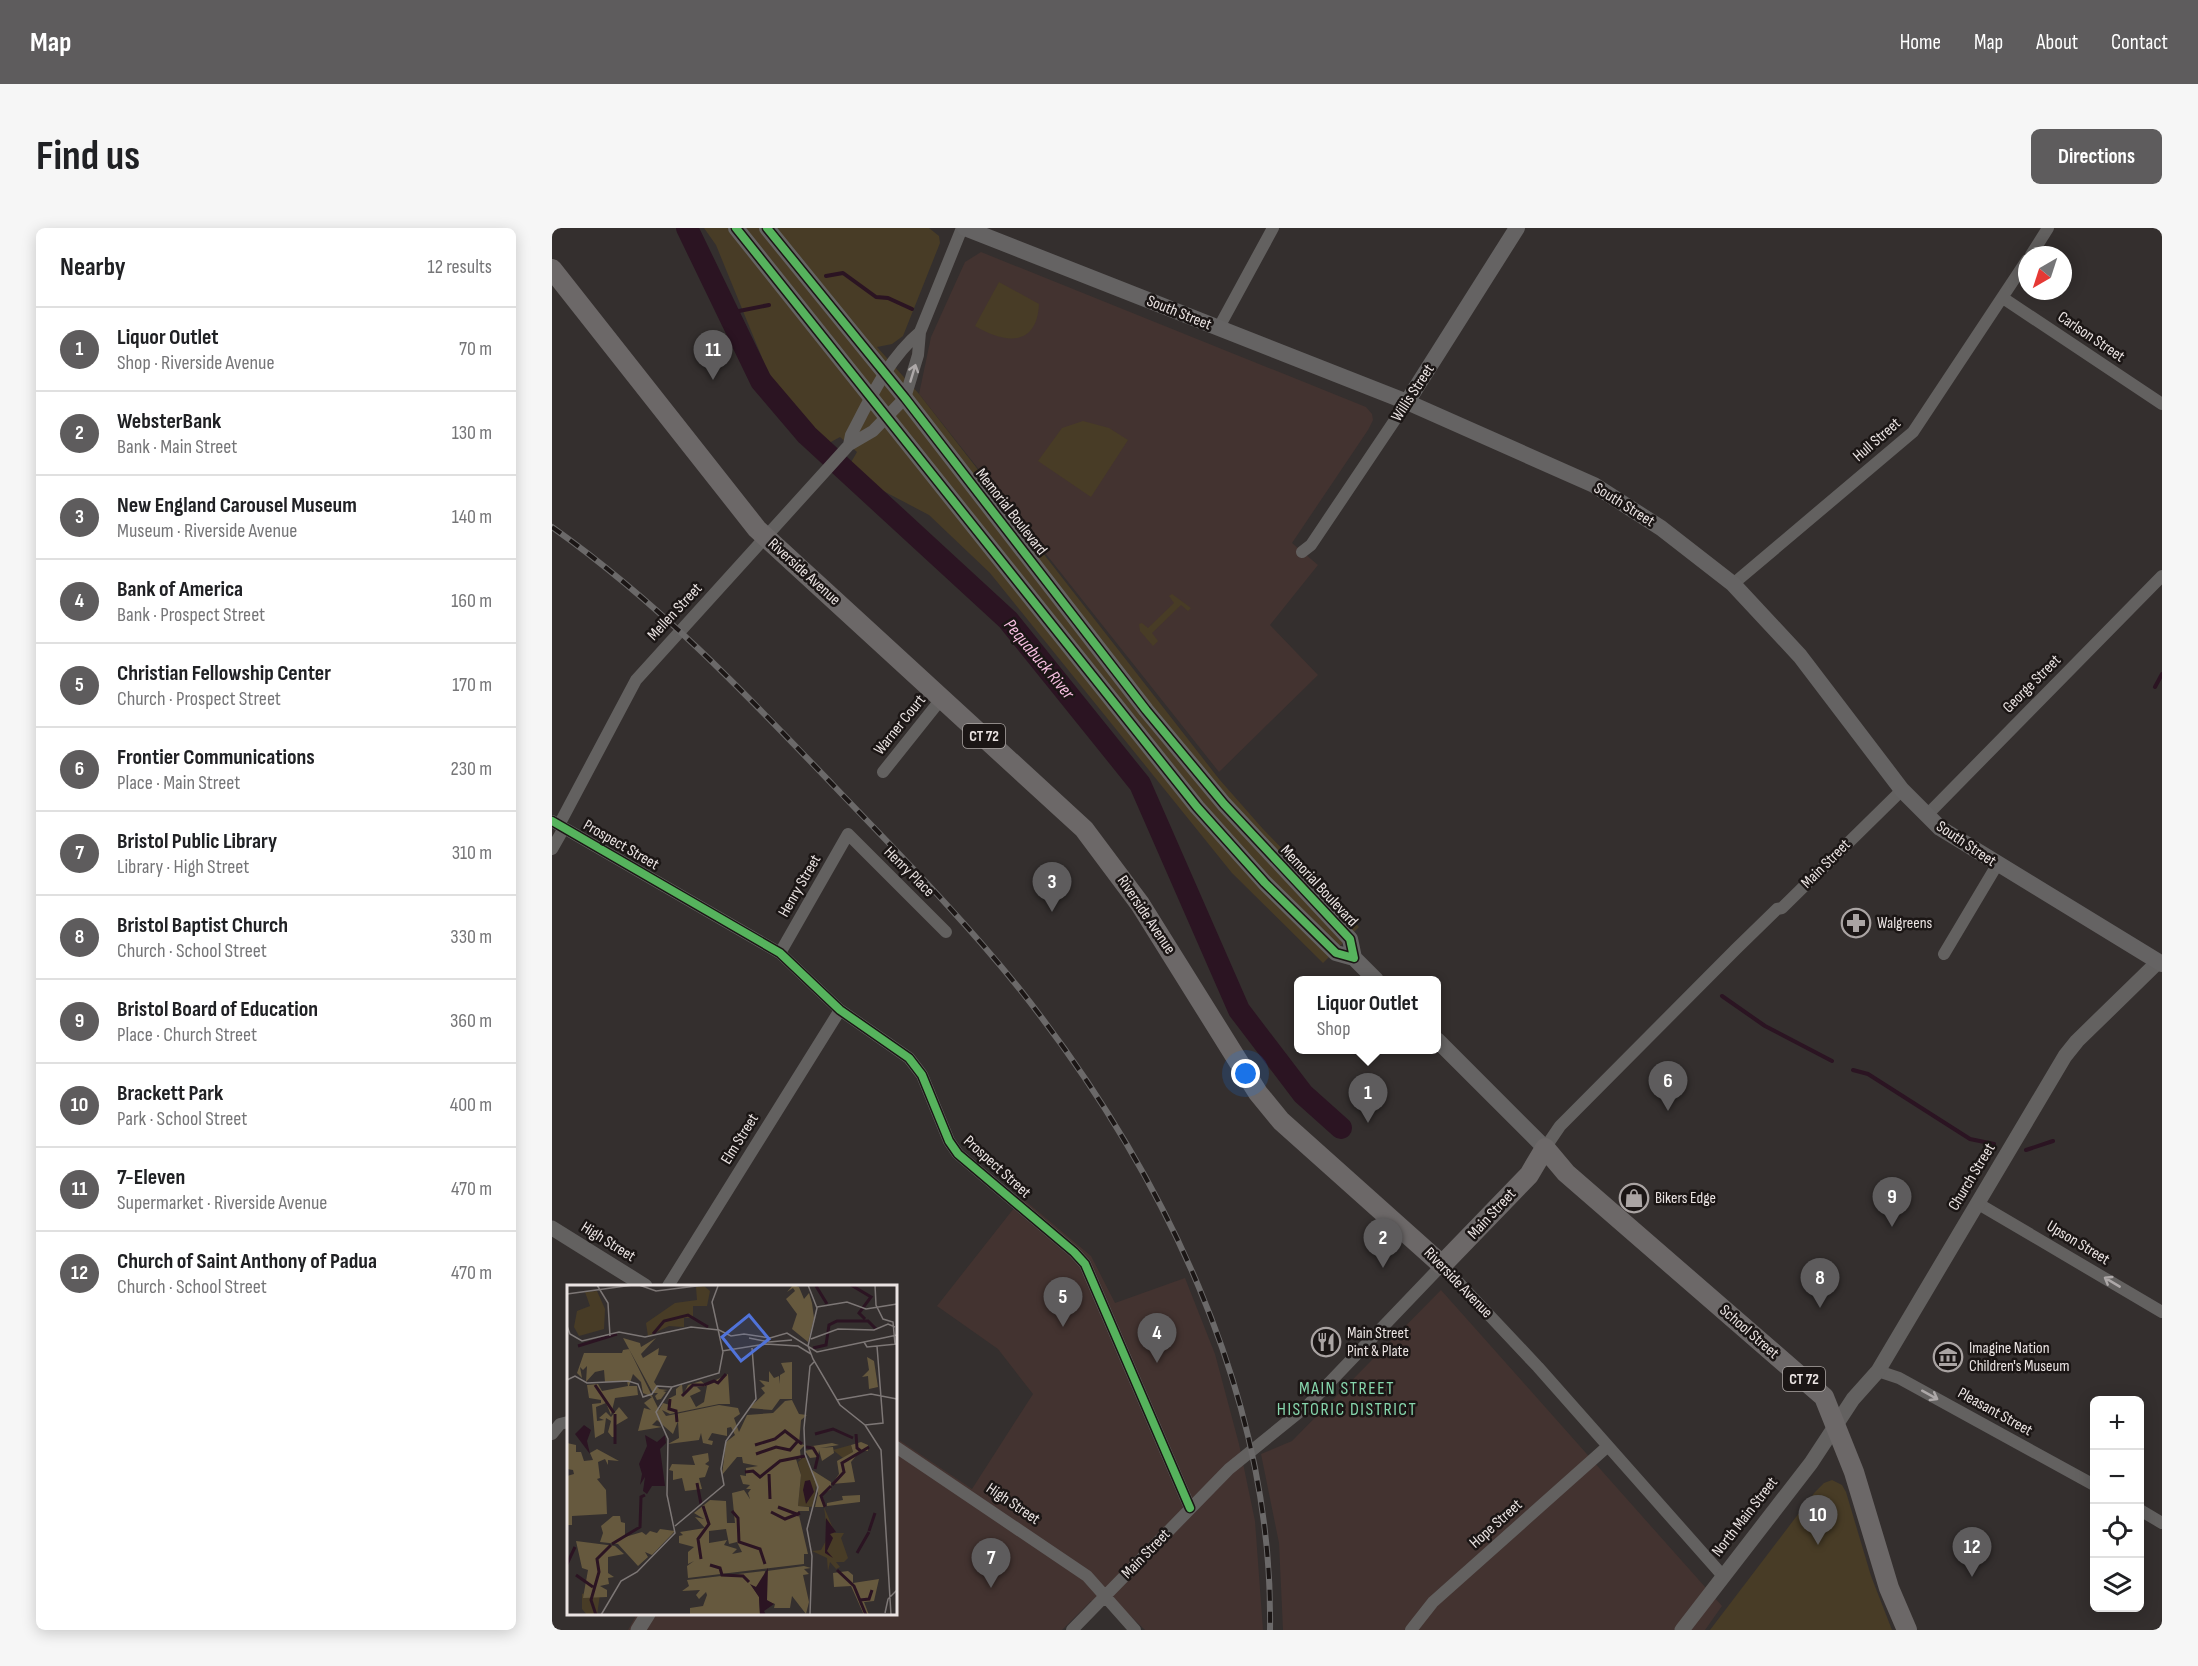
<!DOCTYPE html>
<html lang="en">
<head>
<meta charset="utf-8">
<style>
  body { margin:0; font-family:"Sofia Sans Condensed",sans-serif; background:#f6f6f6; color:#202124 }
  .controls { position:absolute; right:18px; bottom:18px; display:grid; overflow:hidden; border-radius:9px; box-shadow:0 3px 15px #0003 }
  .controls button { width:54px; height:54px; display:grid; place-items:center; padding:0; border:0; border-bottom:2px solid #e0e0e0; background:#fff; color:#202124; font:30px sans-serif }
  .compass { position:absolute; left:1466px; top:18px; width:54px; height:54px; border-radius:50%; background:#fff; box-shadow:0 3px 15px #0003; rotate:219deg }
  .you { position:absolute; left:694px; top:846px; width:21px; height:21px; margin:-15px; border:4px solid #fff; border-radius:50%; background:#1a73e8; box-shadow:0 0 0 9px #1a73e833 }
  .badge { display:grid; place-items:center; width:39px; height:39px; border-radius:50%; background:#5e5c5d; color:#fff; font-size:20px; font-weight:700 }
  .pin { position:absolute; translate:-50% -50px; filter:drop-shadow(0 2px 3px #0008) }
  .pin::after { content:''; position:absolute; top:32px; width:21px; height:18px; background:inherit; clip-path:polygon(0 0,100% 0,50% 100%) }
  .popup { position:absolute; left:742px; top:748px; width:147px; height:78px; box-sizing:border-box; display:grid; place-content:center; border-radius:9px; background:#fff; filter:drop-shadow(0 2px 4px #0005); font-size:20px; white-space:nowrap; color:#757577 }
  .popup b { font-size:22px; color:#202124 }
  .popup::after { content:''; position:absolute; left:50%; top:100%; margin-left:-12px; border:12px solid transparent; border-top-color:#fff }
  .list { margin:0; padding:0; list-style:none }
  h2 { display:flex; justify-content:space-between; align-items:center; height:78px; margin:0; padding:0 24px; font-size:26px }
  h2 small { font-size:20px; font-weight:400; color:#757577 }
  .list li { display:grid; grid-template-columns:39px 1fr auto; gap:18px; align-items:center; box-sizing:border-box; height:84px; padding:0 24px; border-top:2px solid #e0e0e0 }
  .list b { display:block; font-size:22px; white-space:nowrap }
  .list p { margin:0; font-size:20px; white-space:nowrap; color:#757577 }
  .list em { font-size:20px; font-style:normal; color:#757577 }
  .icon { flex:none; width:33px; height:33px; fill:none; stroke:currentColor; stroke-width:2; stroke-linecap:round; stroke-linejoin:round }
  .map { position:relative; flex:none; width:1610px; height:1402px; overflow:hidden; border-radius:9px }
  header { display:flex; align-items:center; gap:36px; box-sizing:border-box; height:84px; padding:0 30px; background:#5e5c5d; color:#fff }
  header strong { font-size:28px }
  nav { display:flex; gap:33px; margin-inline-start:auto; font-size:21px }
  .intro { display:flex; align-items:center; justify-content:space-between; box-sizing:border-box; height:144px; padding:0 36px }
  h1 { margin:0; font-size:42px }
  .button { padding:15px 27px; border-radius:9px; background:#5e5c5d; color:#fff; font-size:21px; font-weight:700 }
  main { display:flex; gap:36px; padding:0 36px }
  aside { flex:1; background:#fff; border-radius:9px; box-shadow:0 3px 15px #0003 }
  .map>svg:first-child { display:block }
  .built { fill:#433330 }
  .green { fill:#483c26 }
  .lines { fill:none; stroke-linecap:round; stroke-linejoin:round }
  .stream { stroke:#2b1422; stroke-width:4 }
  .river { stroke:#2b1422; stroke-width:22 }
  .minor { stroke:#636160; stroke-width:12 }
  .tertiary { stroke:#636160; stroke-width:15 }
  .secondary { stroke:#656363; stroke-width:16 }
  .trunk { stroke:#6c6868; stroke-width:20 }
  .rail-casing { stroke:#6b6969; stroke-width:6 }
  .rail { stroke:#1b1615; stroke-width:4; stroke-dasharray:11; stroke-linecap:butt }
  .cycleway-casing { stroke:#1b1615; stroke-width:11 }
  .cycleway { stroke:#56b35d; stroke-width:8 }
  .oneway { stroke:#ada8a8 }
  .labels { text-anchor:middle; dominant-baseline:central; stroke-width:5; stroke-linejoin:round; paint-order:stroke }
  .shield { fill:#1b1615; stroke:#aca6a4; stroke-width:1.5 }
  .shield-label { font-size:15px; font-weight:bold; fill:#eae3e2 }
  .street-label { font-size:16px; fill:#eae3e2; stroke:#1b1615 }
  .poi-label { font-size:16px; fill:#eae3e2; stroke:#1b1615; text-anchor:start }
  .water-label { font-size:18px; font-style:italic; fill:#f6bee0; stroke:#1b1615 }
  .neighbourhood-label { font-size:18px; letter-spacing:1.5px; fill:#87d7ad; stroke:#1b1615 }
  .inset-river { fill:none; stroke:#2b1422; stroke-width:3 }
  .inset-road { fill:none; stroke:#7d7776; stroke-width:1.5 }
  .view { fill:#5073da; fill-opacity:0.15; stroke:#5073da; stroke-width:3 }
  .inset-edge { fill:none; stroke:#eae3e2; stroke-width:3 }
</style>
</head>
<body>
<header>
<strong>Map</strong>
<nav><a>Home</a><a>Map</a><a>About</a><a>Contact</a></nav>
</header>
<div class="intro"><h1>Find us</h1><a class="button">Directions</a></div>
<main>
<aside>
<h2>Nearby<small>12 results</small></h2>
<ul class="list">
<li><span class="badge">1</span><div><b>Liquor Outlet</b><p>Shop · Riverside Avenue</p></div><em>70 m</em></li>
<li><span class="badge">2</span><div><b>WebsterBank</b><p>Bank · Main Street</p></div><em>130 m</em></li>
<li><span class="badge">3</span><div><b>New England Carousel Museum</b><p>Museum · Riverside Avenue</p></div><em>140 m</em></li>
<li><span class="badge">4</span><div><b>Bank of America</b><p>Bank · Prospect Street</p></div><em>160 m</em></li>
<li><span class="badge">5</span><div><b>Christian Fellowship Center</b><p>Church · Prospect Street</p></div><em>170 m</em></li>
<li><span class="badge">6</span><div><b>Frontier Communications</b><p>Place · Main Street</p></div><em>230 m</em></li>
<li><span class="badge">7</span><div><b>Bristol Public Library</b><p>Library · High Street</p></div><em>310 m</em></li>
<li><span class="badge">8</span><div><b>Bristol Baptist Church</b><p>Church · School Street</p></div><em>330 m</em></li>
<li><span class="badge">9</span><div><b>Bristol Board of Education</b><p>Place · Church Street</p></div><em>360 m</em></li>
<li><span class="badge">10</span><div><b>Brackett Park</b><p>Park · School Street</p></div><em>400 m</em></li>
<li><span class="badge">11</span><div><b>7-Eleven</b><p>Supermarket · Riverside Avenue</p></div><em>470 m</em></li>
<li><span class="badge">12</span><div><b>Church of Saint Anthony of Padua</b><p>Church · School Street</p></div><em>470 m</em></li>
</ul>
</aside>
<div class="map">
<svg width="1610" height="1402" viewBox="0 0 1610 1402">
  <rect width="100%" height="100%" fill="#342f2e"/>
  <!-- built -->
  <path class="built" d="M429 24 814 179 820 186 821 192 816 202 740 315 766 337 718 397 766 447 667 544 367 166 379 109 413 34Z
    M470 970 539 1028 563 1075 633 1050 663 1126 687 1216 703 1293 711 1402H593L564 1374 539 1373 510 1402H76L85 1386H344V1210L420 1261 481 1166 446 1121 385 1078Z
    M889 1062 1170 1378 1153 1402H731L727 1315 709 1226 740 1213Z"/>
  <!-- green -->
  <path class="green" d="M152 0H377L387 8 388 15 351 108 340 116 325 119 367 166 667 551 711 601 807 699 771 735 680 645 438 345 377 287 320 257 298 236 305 224 288 209 277 215 229 166 213 137 164 17Z
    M447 54 487 76C485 119 453 116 423 98Z
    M531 193 557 200 576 212 539 269 486 233 510 200Z
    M620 366 639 380 636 383 629 377 600 405 606 413 601 418 588 403 587 396 590 395 596 400 622 375 617 368Z
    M1280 1252 1290 1257 1294 1264 1319 1348 1340 1402H1158L1263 1264 1272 1255Z"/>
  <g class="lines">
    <!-- stream -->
    <path class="stream" d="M274 48 291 45 324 69 336 70 360 81
      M177 85 217 77
      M1603 459 1610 446
      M1170 768 1213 798 1280 833
      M1301 842 1316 846 1418 911 1442 916
      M1474 922 1501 913"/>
    <!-- river -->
    <path class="river" d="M135 0 209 153 255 207 456 392 588 556 687 782 751 866 789 900"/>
    <!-- minor -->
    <path class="minor" d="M1479 27 1496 0
      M1451 70 1610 176
      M666 101 721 0
      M297 217 299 207C318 171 336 131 368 104
      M750 324 759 317 855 174
      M1181 356 1361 204 1475 32
      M331 544 390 470
      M1374 588 1610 348
      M0 593 228 725 288 782 357 830 370 847 397 913 406 926 522 1024 533 1036 638 1280
      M7 597 84 452 297 217 321 203 353 170 366 127 368 104 410 0
      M0 621 12 600
      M228 725 296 606 394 704
      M1392 726 1445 637
      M993 920 1008 898 1184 721 1225 681 1230 680 1350 562
      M1425 975 1610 1084
      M116 1058 288 782
      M1326 1143 1347 1150 1542 1257
      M0 1206 8 1196 16 1194
      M344 1219 535 1348 583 1402
      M1588 1282 1610 1295
      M520 1402 677 1241 756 1177 890 1037 986 1139 1171 1348
      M859 1402 881 1374 1056 1218"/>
    <!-- tertiary -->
    <path class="tertiary" d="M0 1000 93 1058
      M86 1402 96 1386
      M1130 1402 1259 1235 1301 1171 1326 1143 1513 828 1525 813 1606 734"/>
    <!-- secondary -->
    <path class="secondary" d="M184 0 645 579 713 655 784 725 802 730 824 752
      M215 0 353 170 594 482 672 576 798 711 802 730
      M413 0 855 174 1042 257 1109 300 1181 356 1248 428 1350 562 1388 600 1610 736
      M855 174 965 0
      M885 812 993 920"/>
    <!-- trunk -->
    <path class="trunk" d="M0 41 205 301 532 601 588 676 706 865 729 893 890 1037 977 947 993 920 1014 945 1272 1169 1302 1244 1337 1360 1355 1402"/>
    <!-- rail casing -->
    <g class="rail-casing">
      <path id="rail" d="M0 299C107 375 191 463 281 557 344 623 409 688 466 759 609 939 722 1167 718 1402"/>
    </g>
    <!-- rail -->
    <use href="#rail" class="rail"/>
    <!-- cycleway casing -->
    <g class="cycleway-casing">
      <path id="cycleway" d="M184 0 645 579 713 655 784 725 802 730 798 711 672 576 594 482 353 170 215 0
        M0 593 228 725 288 782 357 830 370 847 397 913 406 926 522 1024 533 1036 638 1280"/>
    </g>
    <!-- cycleway -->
    <use href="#cycleway" class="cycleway"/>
  </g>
  <!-- one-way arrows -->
  <defs><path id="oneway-shaft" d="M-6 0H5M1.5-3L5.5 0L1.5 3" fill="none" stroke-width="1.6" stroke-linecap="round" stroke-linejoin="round" transform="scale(1.5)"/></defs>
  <g class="oneway">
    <use href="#oneway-shaft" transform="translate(361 145) rotate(-73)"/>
    <use href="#oneway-shaft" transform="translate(1560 1054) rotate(-149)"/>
    <use href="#oneway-shaft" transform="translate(1378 1167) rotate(29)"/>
  </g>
  <!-- icons -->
  <defs>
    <g id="pharmacy-ring" transform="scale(1.5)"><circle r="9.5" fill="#1b1615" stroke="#aaa4a3" stroke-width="1.5"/><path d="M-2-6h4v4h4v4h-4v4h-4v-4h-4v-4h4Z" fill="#aaa4a3"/></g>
    <g id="shop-ring" transform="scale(1.5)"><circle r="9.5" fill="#1b1615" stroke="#aaa4a3" stroke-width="1.5"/><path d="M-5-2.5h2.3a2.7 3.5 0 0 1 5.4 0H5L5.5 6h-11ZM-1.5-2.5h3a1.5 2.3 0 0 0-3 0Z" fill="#aaa4a3"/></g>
    <g id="restaurant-ring" transform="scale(1.5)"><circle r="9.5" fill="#1b1615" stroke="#aaa4a3" stroke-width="1.5"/><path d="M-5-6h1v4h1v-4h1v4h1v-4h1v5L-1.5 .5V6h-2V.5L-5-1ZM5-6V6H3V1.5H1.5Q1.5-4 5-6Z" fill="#aaa4a3"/></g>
    <g id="museum-ring" transform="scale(1.5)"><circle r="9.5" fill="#1b1615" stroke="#aaa4a3" stroke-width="1.5"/><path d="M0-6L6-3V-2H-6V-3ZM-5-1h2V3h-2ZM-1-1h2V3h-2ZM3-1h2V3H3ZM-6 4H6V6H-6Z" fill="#aaa4a3"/></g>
  </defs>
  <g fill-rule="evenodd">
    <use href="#pharmacy-ring" x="1304" y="695"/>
    <use href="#shop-ring" x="1082" y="970"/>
    <use href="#restaurant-ring" x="774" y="1114"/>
    <use href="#museum-ring" x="1396" y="1129"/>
  </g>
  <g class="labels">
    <!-- shield labels -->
    <g class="shield">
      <rect x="411" y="496" width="42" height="24" rx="4.5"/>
      <rect x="1231" y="1139" width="42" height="24" rx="4.5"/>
    </g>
    <g class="shield-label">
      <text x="432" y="508">CT 72</text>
      <text x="1252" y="1151">CT 72</text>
    </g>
    <!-- street labels -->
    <g class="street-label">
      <text transform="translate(627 85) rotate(22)">South Street</text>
      <text transform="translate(1539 109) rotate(34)">Carlson Street</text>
      <text transform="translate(861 165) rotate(-57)">Willis Street</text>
      <text transform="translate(1325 212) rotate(-41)">Hull Street</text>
      <text transform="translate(1072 277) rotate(32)">South Street</text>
      <text transform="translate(459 284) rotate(52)">Memorial Boulevard</text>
      <text transform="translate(252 344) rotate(42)">Riverside Avenue</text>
      <text transform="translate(123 384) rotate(-47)">Mellen Street</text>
      <text transform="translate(1480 456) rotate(-45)">George Street</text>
      <text transform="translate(348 497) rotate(-51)">Warner Court</text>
      <text transform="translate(1414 616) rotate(34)">South Street</text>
      <text transform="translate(69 617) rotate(30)">Prospect Street</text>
      <text transform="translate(1274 636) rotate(-45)">Main Street</text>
      <text transform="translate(357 644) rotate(45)">Henry Place</text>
      <text transform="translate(248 658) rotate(-60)">Henry Street</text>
      <text transform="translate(767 658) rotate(47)">Memorial Boulevard</text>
      <text transform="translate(594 687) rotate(56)">Riverside Avenue</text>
      <text transform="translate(188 911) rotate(-58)">Elm Street</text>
      <text transform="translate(445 939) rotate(42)">Prospect Street</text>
      <text transform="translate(1420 949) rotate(-59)">Church Street</text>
      <text transform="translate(940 986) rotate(-47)">Main Street</text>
      <text transform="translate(56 1014) rotate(32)">High Street</text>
      <text transform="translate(1526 1015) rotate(31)">Upson Street</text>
      <text transform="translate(906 1055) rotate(46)">Riverside Avenue</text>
      <text transform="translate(1197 1104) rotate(41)">School Street</text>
      <text transform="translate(1443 1184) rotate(29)">Pleasant Street</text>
      <text transform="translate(461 1276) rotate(34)">High Street</text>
      <text transform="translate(1193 1289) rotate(-52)">North Main Street</text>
      <text transform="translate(944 1296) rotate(-42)">Hope Street</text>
      <text transform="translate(594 1326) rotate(-46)">Main Street</text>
    </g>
    <!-- poi labels -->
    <g class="poi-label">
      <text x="1325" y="695">Walgreens</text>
      <text x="1103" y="970">Bikers Edge</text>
      <text x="795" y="1105">Main Street<tspan x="795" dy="18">Pint &amp; Plate</tspan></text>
      <text x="1417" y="1120">Imagine Nation<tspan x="1417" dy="18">Children's Museum</tspan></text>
    </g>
    <!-- water labels -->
    <g class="water-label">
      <text transform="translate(487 431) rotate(50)">Pequabuck River</text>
    </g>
    <!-- neighbourhood labels -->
    <g class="neighbourhood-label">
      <text x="795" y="1160">MAIN STREET<tspan x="795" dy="21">HISTORIC DISTRICT</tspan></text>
    </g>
  </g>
  <!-- overview -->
  <g transform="translate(15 1057)">
    <rect width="330" height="330" fill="#342f2e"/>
    <path d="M137 1 143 6 140 21H126V33H117V42L102 41 81 51 79 38 108 18 130 15 129 2ZM30 6 38 24 37 44 12 51 7 42 10 26 23 21 18 7ZM284 160 286 168 276 173 266 165ZM238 171 249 197 247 222 231 221 234 190 231 177ZM257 222 268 248H277L274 253 281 273 277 277H269L273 282 269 284 263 277 261 286 260 273 245 266 254 265 261 252ZM34 302 30 330H20L15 324V309Z" fill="#483c26"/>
    <path d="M226 0 232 2 237 14 242 8 245 18 247 33 241 57 225 44 230 29 219 14 228 6 226 3 220 7ZM56 53 73 58 74 62 89 53 74 69 76 73 92 63 91 70 100 71 87 97 92 104 101 105 96 106 99 107 94 114 90 115 88 111 91 108H86ZM62 64 92 125 96 118 103 120 101 114 109 110V104L115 99 116 110 121 100 134 96 139 100 161 89 163 119H152L103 129 95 125 99 131 152 120 171 123 173 129 167 133 172 147 180 130 206 128 218 116 225 115 232 129 240 130 234 135 232 159 238 160 233 165 234 174H229L234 190 231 221 242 222V226H231L241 269H237V279L121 293 120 281 127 276 121 279V267L127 262 112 258V251L116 250 113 247 138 243 128 232 137 234 127 228 143 215 159 216 160 238H168L165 208 177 205 183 214 181 208 184 204H179L183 200 176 199 173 190 179 191V183L191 181 176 178 175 172H170L155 190 159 157 168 150 164 142 160 143V151L145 148 141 155 146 156 145 160 136 158 134 148 132 155 101 159 112 153 111 136 106 149 90 135 85 140 95 142 71 146 77 123 84 125 77 118 85 112 76 108 74 97 66 89 62 101H70L71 110 48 113 44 130 39 118 29 122 30 136 37 135 32 133 39 127 44 132 52 122 61 133 49 140 48 152H45L41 147 44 136 39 133 37 148 28 153 25 119 34 118V115L22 113 20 100 31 99 35 106 61 101 60 96 38 97 37 85 28 87 19 97 20 81 16 85 13 82 15 93 10 88 17 68H55L56 65ZM140 101 137 117 129 122 123 111 134 106 130 102ZM159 244 162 259 170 257 175 267 165 269 170 264 157 260 160 255 142 258V246ZM300 72 307 76 311 102 302 104 301 91 295 92 302 85ZM225 77V114H213L205 125 182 123 198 108 194 103 198 101 192 95 202 97V86L207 93 212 91 213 99V90L218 87 214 78ZM294 157 301 160V166H293L284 177 288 197 265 199 272 189 270 176 286 167 284 160ZM0 158 9 160V167H14L17 176 26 175 23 168 30 164 52 176 41 175V180L38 174 31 177 33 193 30 194 39 205 40 229 5 231V240H0V191L7 189 6 185 0 184ZM265 158 272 160 253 163 266 162 267 168 255 176 252 165 251 172 243 173 238 166 246 164 239 162ZM141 168 142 176 138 179 142 181 138 192 132 193 135 204 118 206 115 193 106 195V186L102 185 105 179 128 180 125 171ZM245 185 264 197V204L255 210 259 222H248L251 208ZM293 210V217L260 221V218L276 215 275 211ZM46 231H53L54 237 58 238V252L75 247 79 250 83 246 90 248 93 244 108 246 85 270 78 267 81 272 71 281 51 259 33 257 36 248 34 241ZM9 256 48 261 57 269 41 272V288L47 292 41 293 42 299 33 301 40 305V312L16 313 21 285 15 283ZM237 281 244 283 237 284 242 289 236 290 242 317 239 329 225 311 223 323H207L208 319 200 316V286ZM198 286 197 295 189 302 185 301 192 312 193 330H123V323L136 321 140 310 139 307 132 314 129 310 133 305 115 306 122 301 120 295ZM281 286 286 290V298L312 294 307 316 297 317 302 330H297L284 301 267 302 266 288Z" fill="#66593e" fill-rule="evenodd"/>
    <path d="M17 140 24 145 20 156 23 169 8 149ZM78 150 90 157 98 150 99 158 93 164 98 201H85L80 209 76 206 78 192 73 200 75 189 72 179 80 161ZM243 195 247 207 239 219 236 205 238 196ZM259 233 269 247 263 249 266 253 260 266 266 273 258 268ZM201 283 200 315 207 319 197 326 199 330H193L192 312 183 299 189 302Z" fill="#2b1422"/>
    <path class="inset-river" d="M284 0 304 12 292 28 298 34M249 1 260 19M86 49 97 36 121 30 141 42M11 61 50 49M246 63 259 60 262 40 270 36H301L309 44M28 100 47 128M137 100 147 96 151 98 159 89M115 111 126 100H137M103 114 102 124 109 126 110 137M248 149 266 144 286 153M289 149 290 163 295 167M48 159V129M188 160 208 154 218 146 235 159M239 162 246 163 251 171 248 184M189 169 209 162 223 165 230 157M178 187 186 186 193 192 213 176 238 171M202 189 203 214M130 198 134 219M265 200 277 187 275 178 302 162M211 222 232 230M258 222 254 211 264 201M165 226 171 233 172 257 193 264 198 279M204 227 218 234 233 228M302 246 308 228M45 259 73 242 74 212 78 210M290 268 302 247M134 274 131 254 142 239 136 221M0 279 8 262M143 280 153 283 155 290 176 291 182 297M270 285 287 301 299 330M9 290 26 302M293 315 302 314 305 305M29 330 24 315 32 287 30 274 44 260"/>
    <path class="inset-road" d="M30 0 41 18 43 51M72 0 89 6 138 0M150 0H171M241 0 250 23 241 61 246 74 273 120 298 140 314 165 324 330M308 0 309 20 316 34 326 37 328 59M0 9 66 0M250 22 280 17 299 24 330 19M0 41 3 49 15 56 52 47 78 52 124 42 152 45 164 51 177 49 203 53 220 48 250 67 330 50M182 53 202 57 225 55M244 54 271 44 307 45 321 39 328 42M297 57 300 62 330 59M155 66 199 59 231 61 244 69M0 95 8 91 20 98 61 96 71 99 76 112 85 109 90 101 105 102 152 88 156 67 145 17 151 1M270 115 304 109 330 114M298 140 316 138 310 61M108 241 157 200 154 184 159 156 189 114 185 63M318 328 321 314 330 305M34 330 54 296 70 287 108 248 100 210 101 154 89 127 105 102M243 330 245 271 240 244 251 202 238 169 237 143 243 81 247 77"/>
    <path class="view" d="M182 30 202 54 174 76 155 52Z"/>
    <rect width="330" height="330" class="inset-edge"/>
  </g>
</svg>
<div class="controls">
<button>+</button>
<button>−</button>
<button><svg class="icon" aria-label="locate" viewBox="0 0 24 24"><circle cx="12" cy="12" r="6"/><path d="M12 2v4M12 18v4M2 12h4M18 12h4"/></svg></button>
<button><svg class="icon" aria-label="layers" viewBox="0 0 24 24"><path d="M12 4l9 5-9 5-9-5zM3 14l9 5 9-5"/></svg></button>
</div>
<svg class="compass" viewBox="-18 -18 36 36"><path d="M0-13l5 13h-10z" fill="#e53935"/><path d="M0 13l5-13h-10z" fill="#757577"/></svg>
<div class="you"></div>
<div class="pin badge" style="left:816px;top:895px">1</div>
<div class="popup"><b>Liquor Outlet</b>Shop</div>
<div class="pin badge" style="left:831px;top:1040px">2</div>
<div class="pin badge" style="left:500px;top:684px">3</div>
<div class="pin badge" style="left:605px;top:1135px">4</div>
<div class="pin badge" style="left:511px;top:1099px">5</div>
<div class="pin badge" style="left:1116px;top:883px">6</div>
<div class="pin badge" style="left:439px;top:1360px">7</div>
<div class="pin badge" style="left:1268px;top:1080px">8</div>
<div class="pin badge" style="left:1340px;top:999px">9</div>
<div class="pin badge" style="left:1266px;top:1317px">10</div>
<div class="pin badge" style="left:161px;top:152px">11</div>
<div class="pin badge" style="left:1420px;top:1349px">12</div>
</div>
</main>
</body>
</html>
